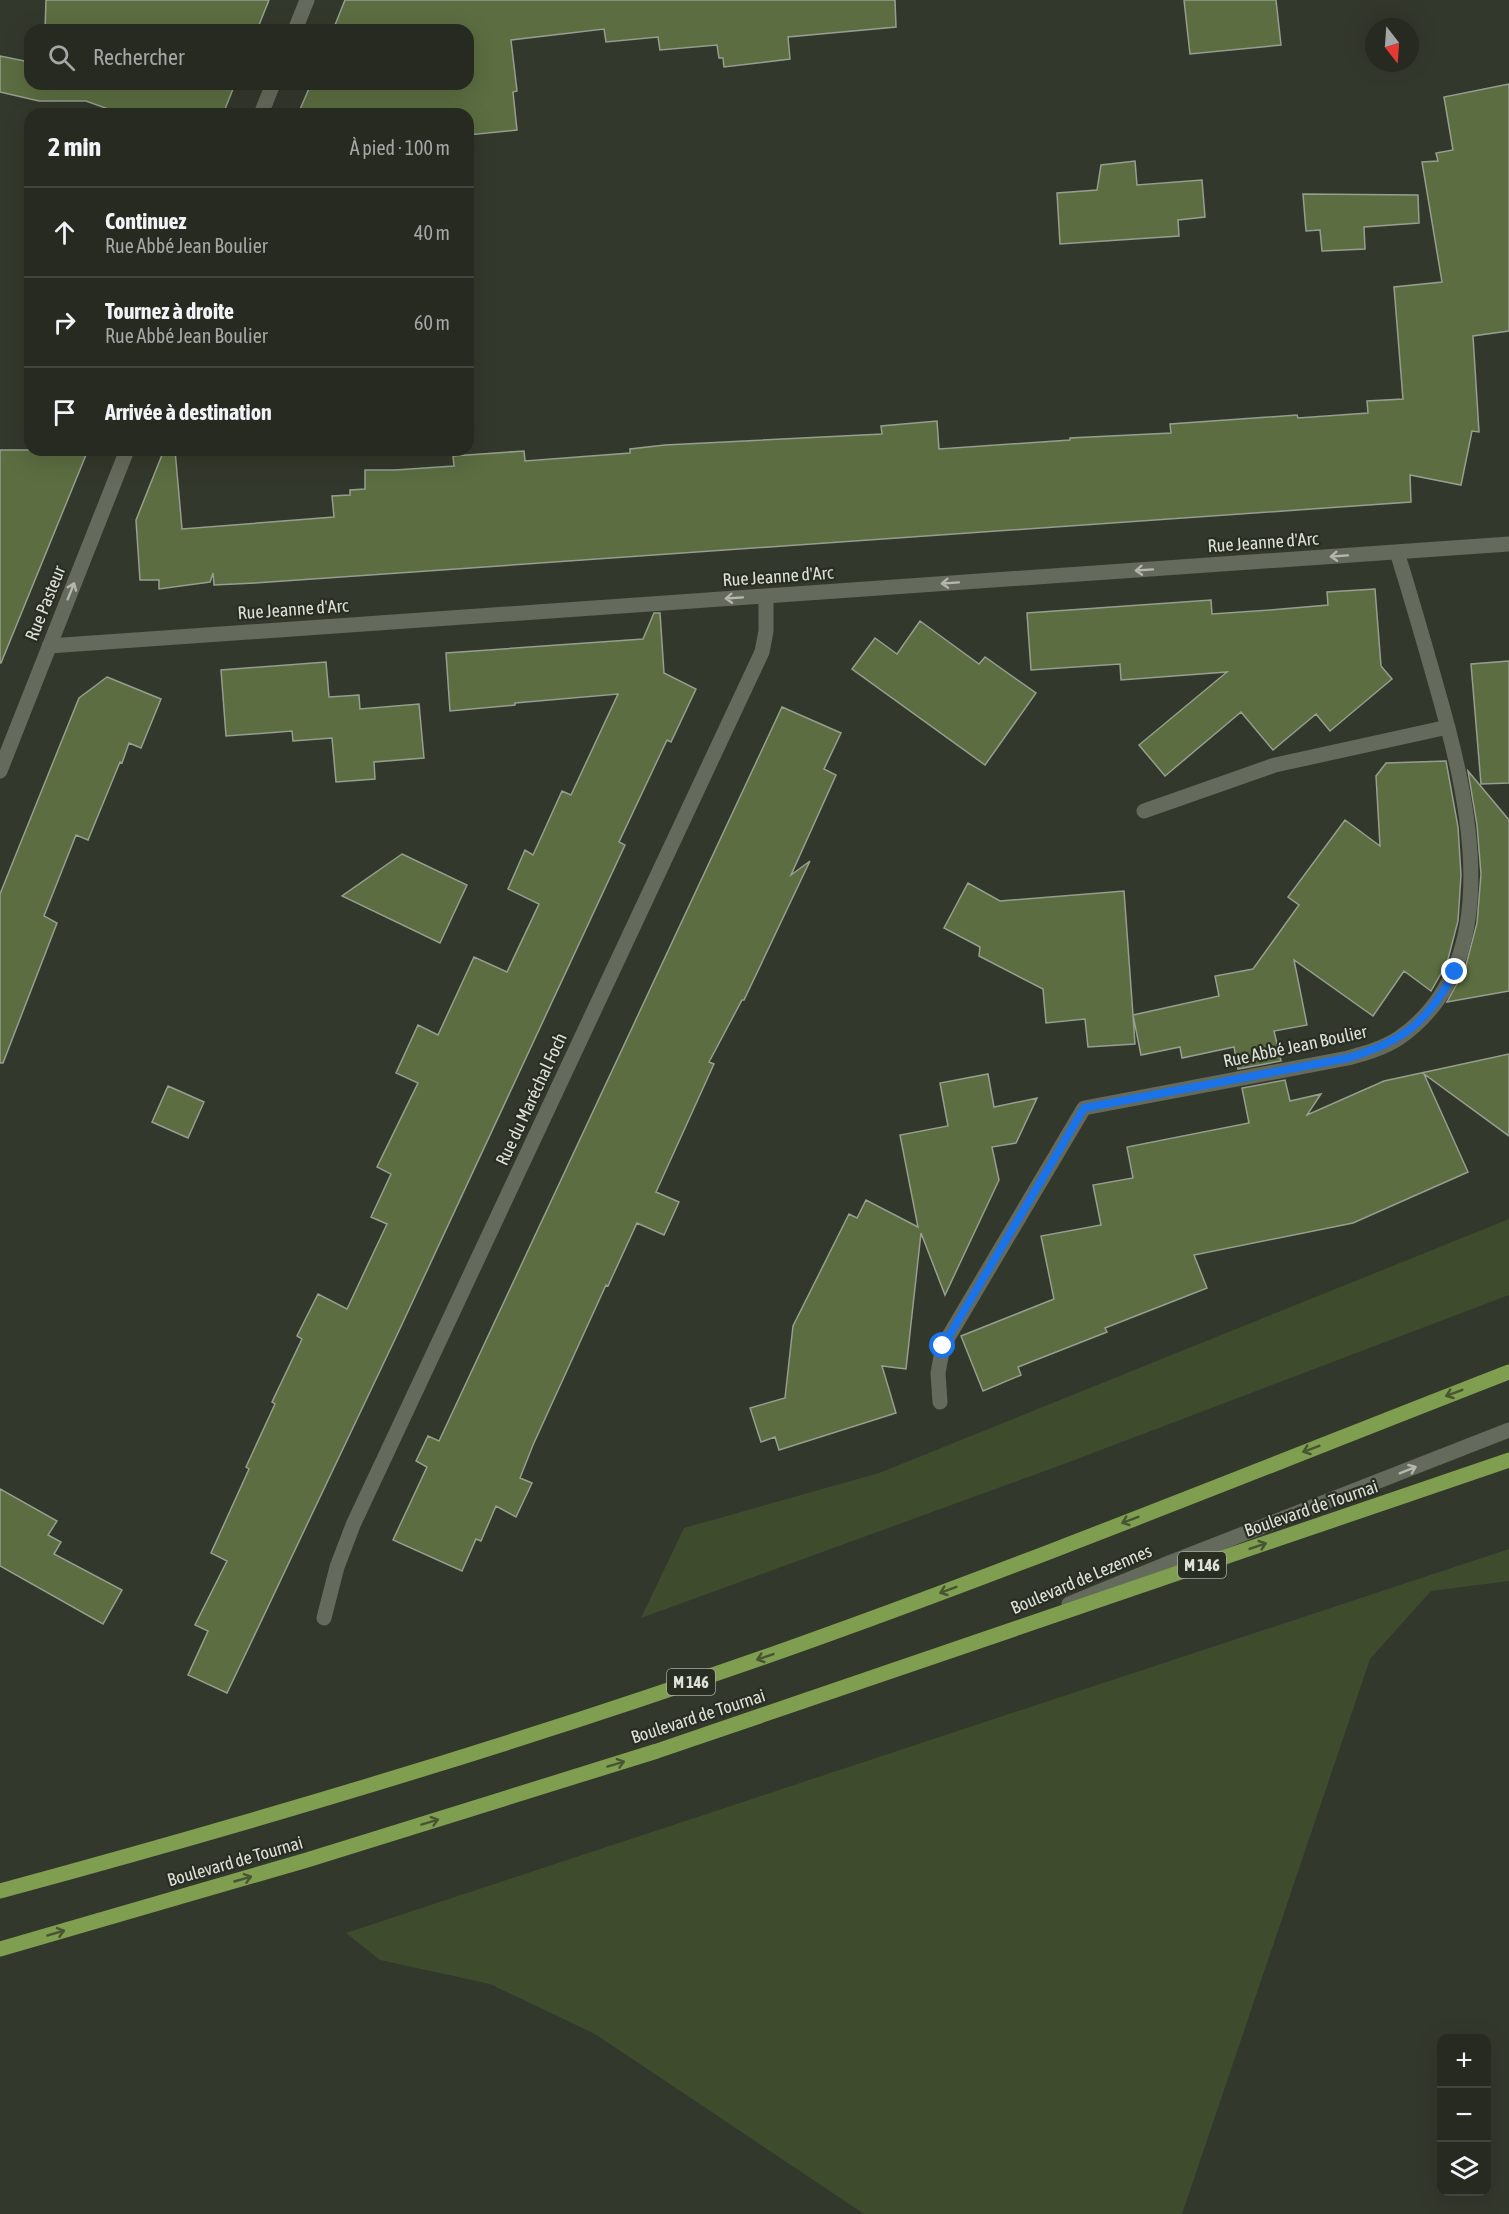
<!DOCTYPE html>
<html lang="fr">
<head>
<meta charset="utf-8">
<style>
  body { margin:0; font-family:"Asap Condensed",sans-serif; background:#2e322a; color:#f1f3f6 }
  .controls { position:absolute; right:18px; bottom:18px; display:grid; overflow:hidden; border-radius:12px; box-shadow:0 6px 24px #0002 }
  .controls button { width:54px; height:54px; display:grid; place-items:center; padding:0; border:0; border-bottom:2px solid #42463f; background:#262a21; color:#f1f3f6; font:30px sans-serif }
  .compass { position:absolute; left:1365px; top:18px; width:54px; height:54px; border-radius:50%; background:#262a21; box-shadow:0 6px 24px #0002; rotate:163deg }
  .stop { position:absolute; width:18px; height:18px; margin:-14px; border:4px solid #1a73e8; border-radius:50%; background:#fff }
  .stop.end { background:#1a73e8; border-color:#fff; box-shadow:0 2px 6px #0008 }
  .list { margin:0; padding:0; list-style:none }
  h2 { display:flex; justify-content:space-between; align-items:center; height:78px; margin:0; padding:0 24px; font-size:26px }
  h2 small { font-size:20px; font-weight:400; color:#a4a7a5 }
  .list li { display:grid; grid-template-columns:39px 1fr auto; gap:18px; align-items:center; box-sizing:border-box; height:90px; padding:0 24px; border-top:2px solid #42463f }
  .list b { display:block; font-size:22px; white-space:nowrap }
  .list p { margin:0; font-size:20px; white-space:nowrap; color:#a4a7a5 }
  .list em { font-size:20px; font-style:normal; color:#a4a7a5 }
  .icon { flex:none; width:33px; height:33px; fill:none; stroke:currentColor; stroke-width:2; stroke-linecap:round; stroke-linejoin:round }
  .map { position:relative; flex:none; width:1509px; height:2214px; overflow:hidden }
  .search { position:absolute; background:#262a21; box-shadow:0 6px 24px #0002; left:24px; top:24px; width:450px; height:66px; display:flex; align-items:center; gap:15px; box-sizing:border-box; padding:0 21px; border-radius:18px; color:#a4a7a5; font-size:22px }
  .panel { position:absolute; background:#262a21; box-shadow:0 6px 24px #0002; left:24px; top:108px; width:450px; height:348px; border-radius:18px }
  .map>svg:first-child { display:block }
  .green { fill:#3e4b2c }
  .building { fill:#5b6d41; stroke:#979e8f; stroke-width:1.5 }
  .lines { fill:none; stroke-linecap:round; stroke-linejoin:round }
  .minor { stroke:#646a5c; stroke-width:15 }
  .major { stroke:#809e4f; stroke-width:15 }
  .oneway { stroke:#b3b7ad }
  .oneway2 { stroke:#475532 }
  .route { stroke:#1a73e8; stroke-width:8 }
  .labels { text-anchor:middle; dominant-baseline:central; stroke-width:4.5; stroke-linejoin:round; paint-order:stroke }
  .shield { fill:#292e22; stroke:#a7aba2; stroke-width:1.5 }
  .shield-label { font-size:16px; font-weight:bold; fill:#dde1d9 }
  .street-label { font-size:18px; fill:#dde1d9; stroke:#292e22 }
</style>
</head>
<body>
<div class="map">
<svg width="1509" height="2214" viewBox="0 0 1509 2214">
  <rect width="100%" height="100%" fill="#33382c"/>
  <!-- green -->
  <path class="green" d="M1509 1219V1295L1064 1464 641 1618 684 1528 879 1473Z
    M1509 1549V1581L1431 1591 1370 1659 1182 2214H864L595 2034 490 1984 380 1960 346 1933Z"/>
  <!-- building -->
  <path class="building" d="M46 0H269L257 30H45Z
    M345 0H895L896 27 788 37 790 59 724 67 723 58H719L717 45 660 50 658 37 606 42 604 29 511 40 517 91 513 92 517 130 468 135V114H298L311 84H468V30H333Z
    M1184 0H1276L1281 45 1190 54Z
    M0 56 30 62V84H235L223 114H122L86 101H39L0 92Z
    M1509 84V331L1473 336 1479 432 1472 431 1461 485 1410 475 1411 502 255 583 214 585 213 573 210 582 159 589V580H140L136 520 164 450H175L182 529 334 517 332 496 350 495V490L365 489V470H395L454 466 453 456 524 451 525 461 630 453V449L665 445 882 434 881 426 937 421 939 449 1070 440V438L1171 433 1170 424 1297 415 1298 418 1368 413 1367 401 1403 399 1394 287 1442 282 1422 162 1438 161 1436 153 1453 150 1444 97Z
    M1135 161 1137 185 1202 180 1205 217 1178 220 1179 236 1060 244 1057 193 1097 190 1101 165Z
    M1303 194 1418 195 1419 223 1364 227 1365 249 1322 251 1320 230 1306 231Z
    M0 450H88L1 663H0Z
    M1375 589 1381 666 1392 679 1330 731 1316 714 1273 750 1241 712 1165 776 1139 745 1227 672 1121 680 1120 664 1031 670 1027 613 1211 600 1212 614 1270 610 1328 605 1327 592Z
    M654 613H660L664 673 696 689 671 742 667 740 619 842 625 845 397 1335 227 1693 188 1675 208 1631 195 1625 227 1561 211 1553 249 1469 246 1467 275 1404 272 1402 302 1339 297 1336 318 1294 347 1309 387 1224 371 1217 391 1174 377 1167 418 1083 396 1073 418 1025 438 1035 474 957 507 972 539 904 508 889 525 850 533 855 562 791 571 795 618 694 515 703V705L450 711 446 653 643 639Z
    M920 621 979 664 985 657 1036 693 985 765 852 669 875 638 897 654Z
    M1509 661V783L1481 784 1471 664Z
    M326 662 329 697 359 695 360 709 419 704 424 758 374 762 375 779 336 782 332 738 293 741 292 731 226 736 221 670Z
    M107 677 161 699 141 748 129 743 122 763 120 762 88 840 76 835 44 916 57 923 3 1063H0V894L79 698Z
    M782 707 841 733 824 769 836 775 791 875 810 861 744 1000H742L709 1062 714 1064 656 1192 679 1202 664 1235 637 1223 608 1286 606 1285 533 1445 520 1478 532 1483 516 1517 496 1506 481 1541 476 1539 462 1571 393 1540 427 1467 416 1461 428 1436 439 1441Z
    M1446 761 1458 827 1461 875 1458 921 1447 963 1431 991 1404 971 1373 1016 1294 960 1307 1025 1274 1031 1281 1061 1238 1069 1234 1047 1182 1058 1180 1047 1141 1055 1133 1015 1135 1044 1088 1047 1085 1019 1046 1023 1043 989 979 956 980 947 944 928 968 883 1000 901 1124 891 1133 1015 1219 996 1215 976 1253 969 1299 905 1288 897 1345 820 1380 846 1376 776 1386 763Z
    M1468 771 1509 820V991L1447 1002 1465 969 1477 923 1481 874 1477 825Z
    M402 854 467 885 440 943 342 896Z
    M1509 1054V1136L1424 1074 1468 1172 1353 1223 1194 1255 1207 1288 1105 1328 1107 1332 1018 1367 1021 1375 983 1391 961 1336 1054 1299 1041 1236 1101 1225 1093 1185 1133 1178 1127 1147 1249 1123 1242 1088 1285 1080 1290 1101 1321 1094 1307 1115 1384 1081Z
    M988 1074 994 1107 1037 1098 1016 1143 992 1147 999 1180 945 1295 921 1233 906 1369 882 1366 896 1413 779 1450 775 1437 761 1442 750 1408 785 1398 793 1326 849 1214 857 1218 866 1200 918 1227 900 1135 948 1126 940 1083Z
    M168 1086 204 1102 188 1138 152 1122Z
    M0 1489 57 1521 48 1535 61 1542 54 1554 122 1590 103 1624 0 1566Z"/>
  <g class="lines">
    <!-- minor -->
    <path class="minor" d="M295 30 307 0
      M261 114 273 84
      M49 646 1509 544
      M0 771 127 450
      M1144 811 1275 765 1448 727
      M940 1402 938 1373 943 1346 1084 1108 1348 1058C1366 1053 1384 1048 1399 1038 1509 962 1468 796 1437 688 1424 642 1411 597 1397 552
      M1069 1604 1169 1563 1509 1430
      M324 1618 337 1567 353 1525 762 652 766 631V596"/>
    <!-- major -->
    <path class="major" d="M0 1891C266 1819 530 1740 790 1648 1032 1562 1270 1465 1509 1372
      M0 1949 307 1860 657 1751 1509 1460"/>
  </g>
  <!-- one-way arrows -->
  <defs><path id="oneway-shaft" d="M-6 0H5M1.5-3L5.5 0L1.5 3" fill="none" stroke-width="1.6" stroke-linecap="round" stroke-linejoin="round" transform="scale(1.5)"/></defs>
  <g class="oneway">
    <use href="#oneway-shaft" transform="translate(1339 556) rotate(176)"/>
    <use href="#oneway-shaft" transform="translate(1144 570) rotate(176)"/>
    <use href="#oneway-shaft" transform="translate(950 583) rotate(176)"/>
    <use href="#oneway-shaft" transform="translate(71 591) rotate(-68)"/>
    <use href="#oneway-shaft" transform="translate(734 598) rotate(176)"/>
    <use href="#oneway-shaft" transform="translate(1408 1470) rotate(-22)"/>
  </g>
  <g class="oneway2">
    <use href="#oneway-shaft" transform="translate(1454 1393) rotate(159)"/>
    <use href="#oneway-shaft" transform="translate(1311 1449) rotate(159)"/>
    <use href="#oneway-shaft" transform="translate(1130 1520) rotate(159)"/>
    <use href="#oneway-shaft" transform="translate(1258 1546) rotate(-19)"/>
    <use href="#oneway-shaft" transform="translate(948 1590) rotate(160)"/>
    <use href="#oneway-shaft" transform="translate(765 1657) rotate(161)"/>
    <use href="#oneway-shaft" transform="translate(616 1764) rotate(-17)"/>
    <use href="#oneway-shaft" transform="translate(430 1822) rotate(-17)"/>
    <use href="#oneway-shaft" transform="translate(243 1879) rotate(-16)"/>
    <use href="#oneway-shaft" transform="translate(56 1933) rotate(-16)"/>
  </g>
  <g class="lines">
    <!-- route -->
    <path class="route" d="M943 1346 1084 1108 1348 1058C1404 1041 1426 1023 1455 972"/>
  </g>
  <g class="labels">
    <!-- shield labels -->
    <g class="shield">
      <rect x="1178" y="1552" width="48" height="26" rx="4.5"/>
      <rect x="667" y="1669" width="48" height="26" rx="4.5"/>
    </g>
    <g class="shield-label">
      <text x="1202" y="1565">M 146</text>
      <text x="691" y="1682">M 146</text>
    </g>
    <!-- street labels -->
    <g class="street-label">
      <text transform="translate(1263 542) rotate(-4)">Rue Jeanne d'Arc</text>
      <text transform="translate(778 576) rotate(-4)">Rue Jeanne d'Arc</text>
      <text transform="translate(45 603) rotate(-68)">Rue Pasteur</text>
      <text transform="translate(293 609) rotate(-4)">Rue Jeanne d'Arc</text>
      <text transform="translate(1295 1046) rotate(-12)">Rue Abbé Jean Boulier</text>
      <text transform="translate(531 1099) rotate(-65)">Rue du Maréchal Foch</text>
      <text transform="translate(1311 1508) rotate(-19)">Boulevard de Tournai</text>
      <text transform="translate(1081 1579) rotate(-23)">Boulevard de Lezennes</text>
      <text transform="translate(698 1716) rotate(-18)">Boulevard de Tournai</text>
      <text transform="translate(235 1861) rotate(-16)">Boulevard de Tournai</text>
    </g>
  </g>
</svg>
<div class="controls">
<button>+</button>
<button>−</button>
<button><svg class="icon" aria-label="layers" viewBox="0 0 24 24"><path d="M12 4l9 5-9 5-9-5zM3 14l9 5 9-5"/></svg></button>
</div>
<svg class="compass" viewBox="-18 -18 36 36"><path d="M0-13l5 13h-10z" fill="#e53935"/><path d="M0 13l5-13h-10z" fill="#a4a7a5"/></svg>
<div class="stop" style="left:943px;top:1346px"></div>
<div class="stop end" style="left:1455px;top:972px"></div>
<div class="search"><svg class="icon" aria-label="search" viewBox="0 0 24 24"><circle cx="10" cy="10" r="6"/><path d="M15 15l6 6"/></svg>Rechercher</div>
<section class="panel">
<h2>2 min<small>À pied · 100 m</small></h2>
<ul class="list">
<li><svg class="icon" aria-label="ahead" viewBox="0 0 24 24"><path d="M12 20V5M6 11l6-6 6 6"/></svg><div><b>Continuez</b><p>Rue Abbé Jean Boulier</p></div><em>40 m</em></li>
<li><svg class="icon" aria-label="right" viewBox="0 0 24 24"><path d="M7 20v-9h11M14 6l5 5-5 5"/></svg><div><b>Tournez à droite</b><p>Rue Abbé Jean Boulier</p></div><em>60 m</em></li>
<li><svg class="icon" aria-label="arrive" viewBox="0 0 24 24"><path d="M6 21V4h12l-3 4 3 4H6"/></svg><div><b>Arrivée à destination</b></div></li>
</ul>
</section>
</div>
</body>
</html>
